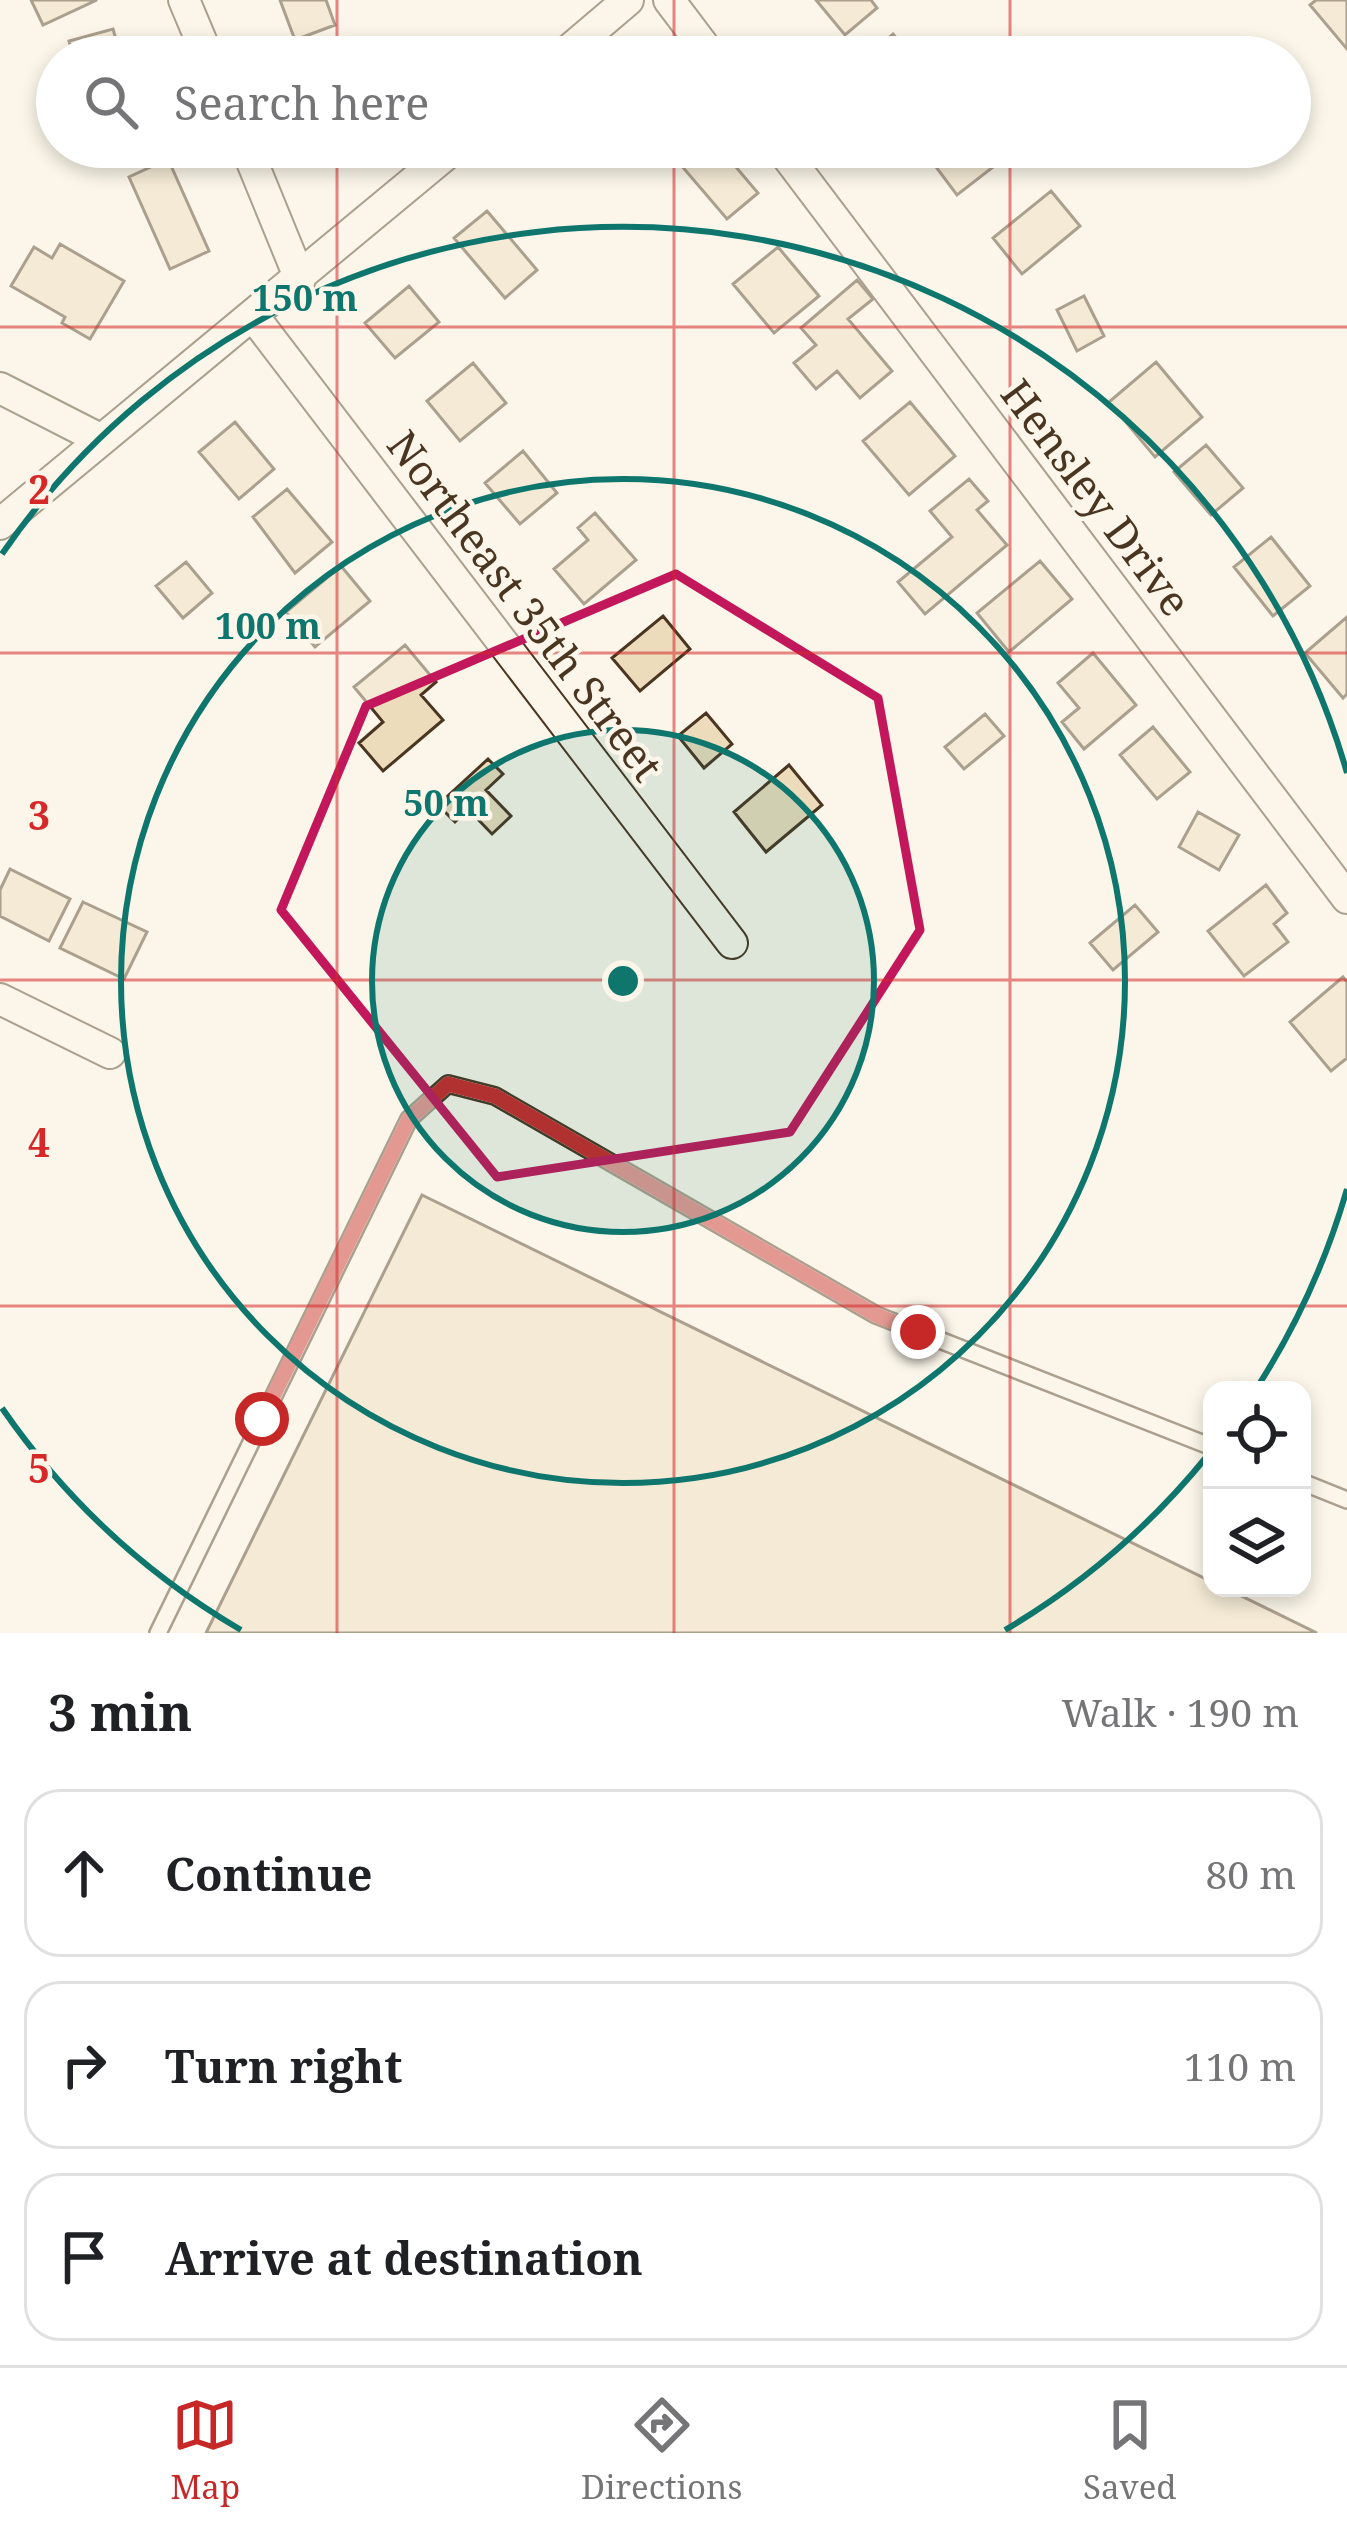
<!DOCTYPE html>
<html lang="en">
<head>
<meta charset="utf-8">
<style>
  body { margin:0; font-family:"Noto Serif",serif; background:#f6f6f6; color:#202124 }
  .controls { position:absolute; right:36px; bottom:36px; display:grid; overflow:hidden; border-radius:24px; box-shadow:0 6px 18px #0003 }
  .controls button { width:108px; height:108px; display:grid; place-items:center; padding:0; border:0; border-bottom:3px solid #e0e0e0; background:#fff; color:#202124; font:60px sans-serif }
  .stop { position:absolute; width:36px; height:36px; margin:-27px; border:9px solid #c62828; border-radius:50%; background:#fff }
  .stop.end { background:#c62828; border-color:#fff; box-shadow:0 3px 12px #0008 }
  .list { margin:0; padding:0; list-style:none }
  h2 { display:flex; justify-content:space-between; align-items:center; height:156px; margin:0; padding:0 48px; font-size:51px }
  h2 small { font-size:39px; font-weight:400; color:#757577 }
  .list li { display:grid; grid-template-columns:78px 1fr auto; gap:36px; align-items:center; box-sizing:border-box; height:168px; margin:0 24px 24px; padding:0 24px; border:3px solid #e0e0e0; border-radius:36px }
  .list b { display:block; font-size:45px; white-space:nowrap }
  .list em { font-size:39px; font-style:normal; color:#757577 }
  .icon { flex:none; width:66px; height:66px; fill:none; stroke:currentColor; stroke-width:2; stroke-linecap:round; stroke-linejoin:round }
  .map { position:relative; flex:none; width:1347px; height:1633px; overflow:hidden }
  .search { position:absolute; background:#fff; box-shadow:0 6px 18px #0003; left:36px; right:36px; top:36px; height:132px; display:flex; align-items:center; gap:30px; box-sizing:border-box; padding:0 42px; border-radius:66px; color:#757577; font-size:45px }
  .sheet { height:732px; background:#fff }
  nav { display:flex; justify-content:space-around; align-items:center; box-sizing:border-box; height:168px; border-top:3px solid #e0e0e0; background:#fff; font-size:33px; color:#757577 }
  nav a { display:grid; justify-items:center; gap:6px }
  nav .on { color:#c62828 }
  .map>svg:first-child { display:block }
  .building { fill:#ecdcbc; stroke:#4a3520; stroke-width:3 }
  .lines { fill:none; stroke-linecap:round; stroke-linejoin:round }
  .lane-casing { stroke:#4a3520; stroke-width:20 }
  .street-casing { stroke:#4a3520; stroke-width:34 }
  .lane { stroke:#fbf6e9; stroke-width:15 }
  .street { stroke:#fbf6e9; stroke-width:30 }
  .route { stroke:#c62828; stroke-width:15 }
  .marked { fill:none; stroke:#c2185b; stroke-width:9; stroke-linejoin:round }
  .grid { fill:none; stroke:#d62828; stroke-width:3; stroke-opacity:0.55 }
  .ring { fill:none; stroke:#0f766e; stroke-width:6 }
  .labels { text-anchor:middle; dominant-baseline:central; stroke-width:9; stroke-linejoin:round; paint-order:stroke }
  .street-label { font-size:42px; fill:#4a3520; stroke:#fbf6e9 }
  .grid-label { font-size:39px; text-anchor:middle; font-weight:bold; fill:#d62828; stroke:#fbf6e9; stroke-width:9; stroke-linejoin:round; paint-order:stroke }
  .centre { fill:#0f766e; stroke:#fbf6e9; stroke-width:6 }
  .ring-label { font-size:36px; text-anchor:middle; font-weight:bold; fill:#0f766e; stroke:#fbf6e9; stroke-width:9; stroke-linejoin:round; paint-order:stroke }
</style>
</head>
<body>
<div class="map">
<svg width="1347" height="1633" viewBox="0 0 1347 1633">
  <rect width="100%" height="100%" fill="#fbf6e9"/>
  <!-- building -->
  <path class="building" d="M31 0H97L43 25Z
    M280 0H326L335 25 295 40Z
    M816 0H871L877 8 845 35Z
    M1316 0H1347V49L1310 5Z
    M113 29 121 57H74L69 41Z
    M893 34 912 57H865Z
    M700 147 706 155 719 147 758 193 727 219 680 164Z
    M921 147H984L997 164 957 195Z
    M168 159 209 251 170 269 129 177Z
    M1051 191 1080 226 1022 274 993 238Z
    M487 211 537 270 505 298 454 238Z
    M60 244 124 281 90 339 62 323 65 317 11 286 34 247 52 258Z
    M778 247 819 296 774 333 733 284Z
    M857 280 873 299 848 319 892 371 860 398 837 371 816 389 794 363 816 345 801 328Z
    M409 286 439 322 395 358 365 323Z
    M1084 296 1104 336 1077 351 1057 310Z
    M1156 362 1202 417 1155 457 1109 402Z
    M473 363 506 403 460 441 427 401Z
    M910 402 955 456 909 495 863 441Z
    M235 422 274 469 239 499 199 452Z
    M1206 445 1243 488 1211 515 1174 472Z
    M523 451 557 493 520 524 485 483Z
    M969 479 988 501 977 510 1007 545 925 614 898 582 952 537 930 511Z
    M287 489 332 542 295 573 253 517Z
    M595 513 636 560 584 604 554 569 588 540 578 528Z
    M1271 537 1310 586 1273 616 1234 567Z
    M1040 561 1072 599 1009 652 977 613Z
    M186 562 212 593 183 618 156 586Z
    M341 566 370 601 315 647 286 612Z
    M663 616 690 649 640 691 612 658Z
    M1347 617V694L1343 698 1305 653Z
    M405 645 436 682 421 695 443 720 383 771 359 743 383 722 354 687Z
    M1093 653 1136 705 1084 749 1062 722 1079 708 1058 683Z
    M706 713 732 744 704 768 678 736Z
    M985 714 1004 736 964 769 945 747Z
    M1153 727 1190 772 1157 799 1120 755Z
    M488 759 503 774 486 790 511 816 492 834 468 809 455 822 438 805Z
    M789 765 822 805 766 852 734 812Z
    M1198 812 1239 835 1219 870 1179 847Z
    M10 869 70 899 49 941 0 916V890Z
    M1266 885 1287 913 1274 924 1288 942 1244 976 1208 931Z
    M83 902 147 932 124 979 60 948Z
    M1135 905 1158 932 1113 970 1090 943Z
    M1343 977 1347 982V1058L1331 1071 1290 1022Z
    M422 1195 1212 1582V1588H1225L1317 1633H206Z"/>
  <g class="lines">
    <!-- lane casing -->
    <g class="lane-casing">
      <path id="lane" d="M1302 1482 1347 1500
        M158 1633 409 1119 448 1084 495 1096 876 1315 1212 1447"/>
    </g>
    <!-- street casing -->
    <g class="street-casing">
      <path id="street" d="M184 0 208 57
        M669 0 712 57
        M561 57 628 0
        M246 147 300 279
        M780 147 1347 898
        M254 317 732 943
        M0 388 100 439
        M0 524 455 147
        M0 999 110 1053"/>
    </g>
    <!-- lane -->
    <use href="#lane" class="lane"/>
    <!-- street -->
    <use href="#street" class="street"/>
  </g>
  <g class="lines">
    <!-- route -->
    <path class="route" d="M262 1419 409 1119 448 1084 495 1096 876 1315 918 1332"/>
  </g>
  <!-- marked area -->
  <path d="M0 0H1347V1633H0ZM676 574 878 698 920 930 790 1132 497 1177 281 910 366 706Z" fill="#fbf6e9" fill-opacity=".55" fill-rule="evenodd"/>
  <path class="marked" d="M676 574 878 698 920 930 790 1132 497 1177 281 910 366 706Z"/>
  <!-- grid -->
  <path class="grid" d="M337 0V57M674 0V57M1010 0V57M337 147V1633M674 147V1633M1010 147V1633M0 327H1347M0 653H1347M0 980H1347M0 1306H1347"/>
  <!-- distance rings -->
  <circle cx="623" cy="981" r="251" fill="#0f766e" fill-opacity=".12"/>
  <g class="ring">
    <circle cx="623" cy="981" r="251"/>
    <circle cx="623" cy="981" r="502"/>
    <path d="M1347 1189A753 753 0 0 1 1258 1386M1208 1455A753 753 0 0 1 1005 1630M241 1630A753 753 0 0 1 2 1408M2 554A753 753 0 0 1 1347 773"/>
  </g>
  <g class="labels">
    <!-- street labels -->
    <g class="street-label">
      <text transform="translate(1097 497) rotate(53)">Hensley Drive</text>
      <text transform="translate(526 605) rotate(53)">Northeast 35th Street</text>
    </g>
  </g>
  <g class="grid-label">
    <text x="39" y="504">2</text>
    <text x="39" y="830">3</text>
    <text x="39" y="1157">4</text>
    <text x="39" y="1483">5</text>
  </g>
  <circle cx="623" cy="981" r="18" class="centre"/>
  <g class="ring-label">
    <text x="305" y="311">150 m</text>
    <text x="268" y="639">100 m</text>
    <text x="446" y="816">50 m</text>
  </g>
</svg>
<div class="controls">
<button><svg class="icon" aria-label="locate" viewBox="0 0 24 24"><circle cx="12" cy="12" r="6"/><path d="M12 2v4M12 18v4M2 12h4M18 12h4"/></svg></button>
<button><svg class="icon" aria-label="layers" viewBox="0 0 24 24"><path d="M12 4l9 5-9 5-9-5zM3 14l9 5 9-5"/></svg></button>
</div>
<div class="stop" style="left:262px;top:1419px"></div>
<div class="stop end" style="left:918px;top:1332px"></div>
<div class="search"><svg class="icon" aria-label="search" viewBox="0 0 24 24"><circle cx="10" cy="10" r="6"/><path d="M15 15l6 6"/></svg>Search here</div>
</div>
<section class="sheet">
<h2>3 min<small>Walk · 190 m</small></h2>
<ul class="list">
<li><svg class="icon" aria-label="ahead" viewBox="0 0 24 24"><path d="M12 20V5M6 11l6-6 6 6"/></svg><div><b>Continue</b></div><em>80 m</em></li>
<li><svg class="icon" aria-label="right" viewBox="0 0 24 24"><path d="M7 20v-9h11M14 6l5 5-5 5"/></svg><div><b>Turn right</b></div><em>110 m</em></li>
<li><svg class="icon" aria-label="arrive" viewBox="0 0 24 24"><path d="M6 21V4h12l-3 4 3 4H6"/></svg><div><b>Arrive at destination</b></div></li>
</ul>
</section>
<nav>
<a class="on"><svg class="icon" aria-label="map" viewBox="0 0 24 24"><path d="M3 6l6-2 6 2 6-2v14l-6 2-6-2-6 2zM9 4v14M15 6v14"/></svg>Map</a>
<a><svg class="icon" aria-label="directions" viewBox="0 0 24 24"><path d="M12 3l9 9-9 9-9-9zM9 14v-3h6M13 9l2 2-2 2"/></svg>Directions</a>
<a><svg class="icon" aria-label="saved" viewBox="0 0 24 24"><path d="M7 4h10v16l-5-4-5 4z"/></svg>Saved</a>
</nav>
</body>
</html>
